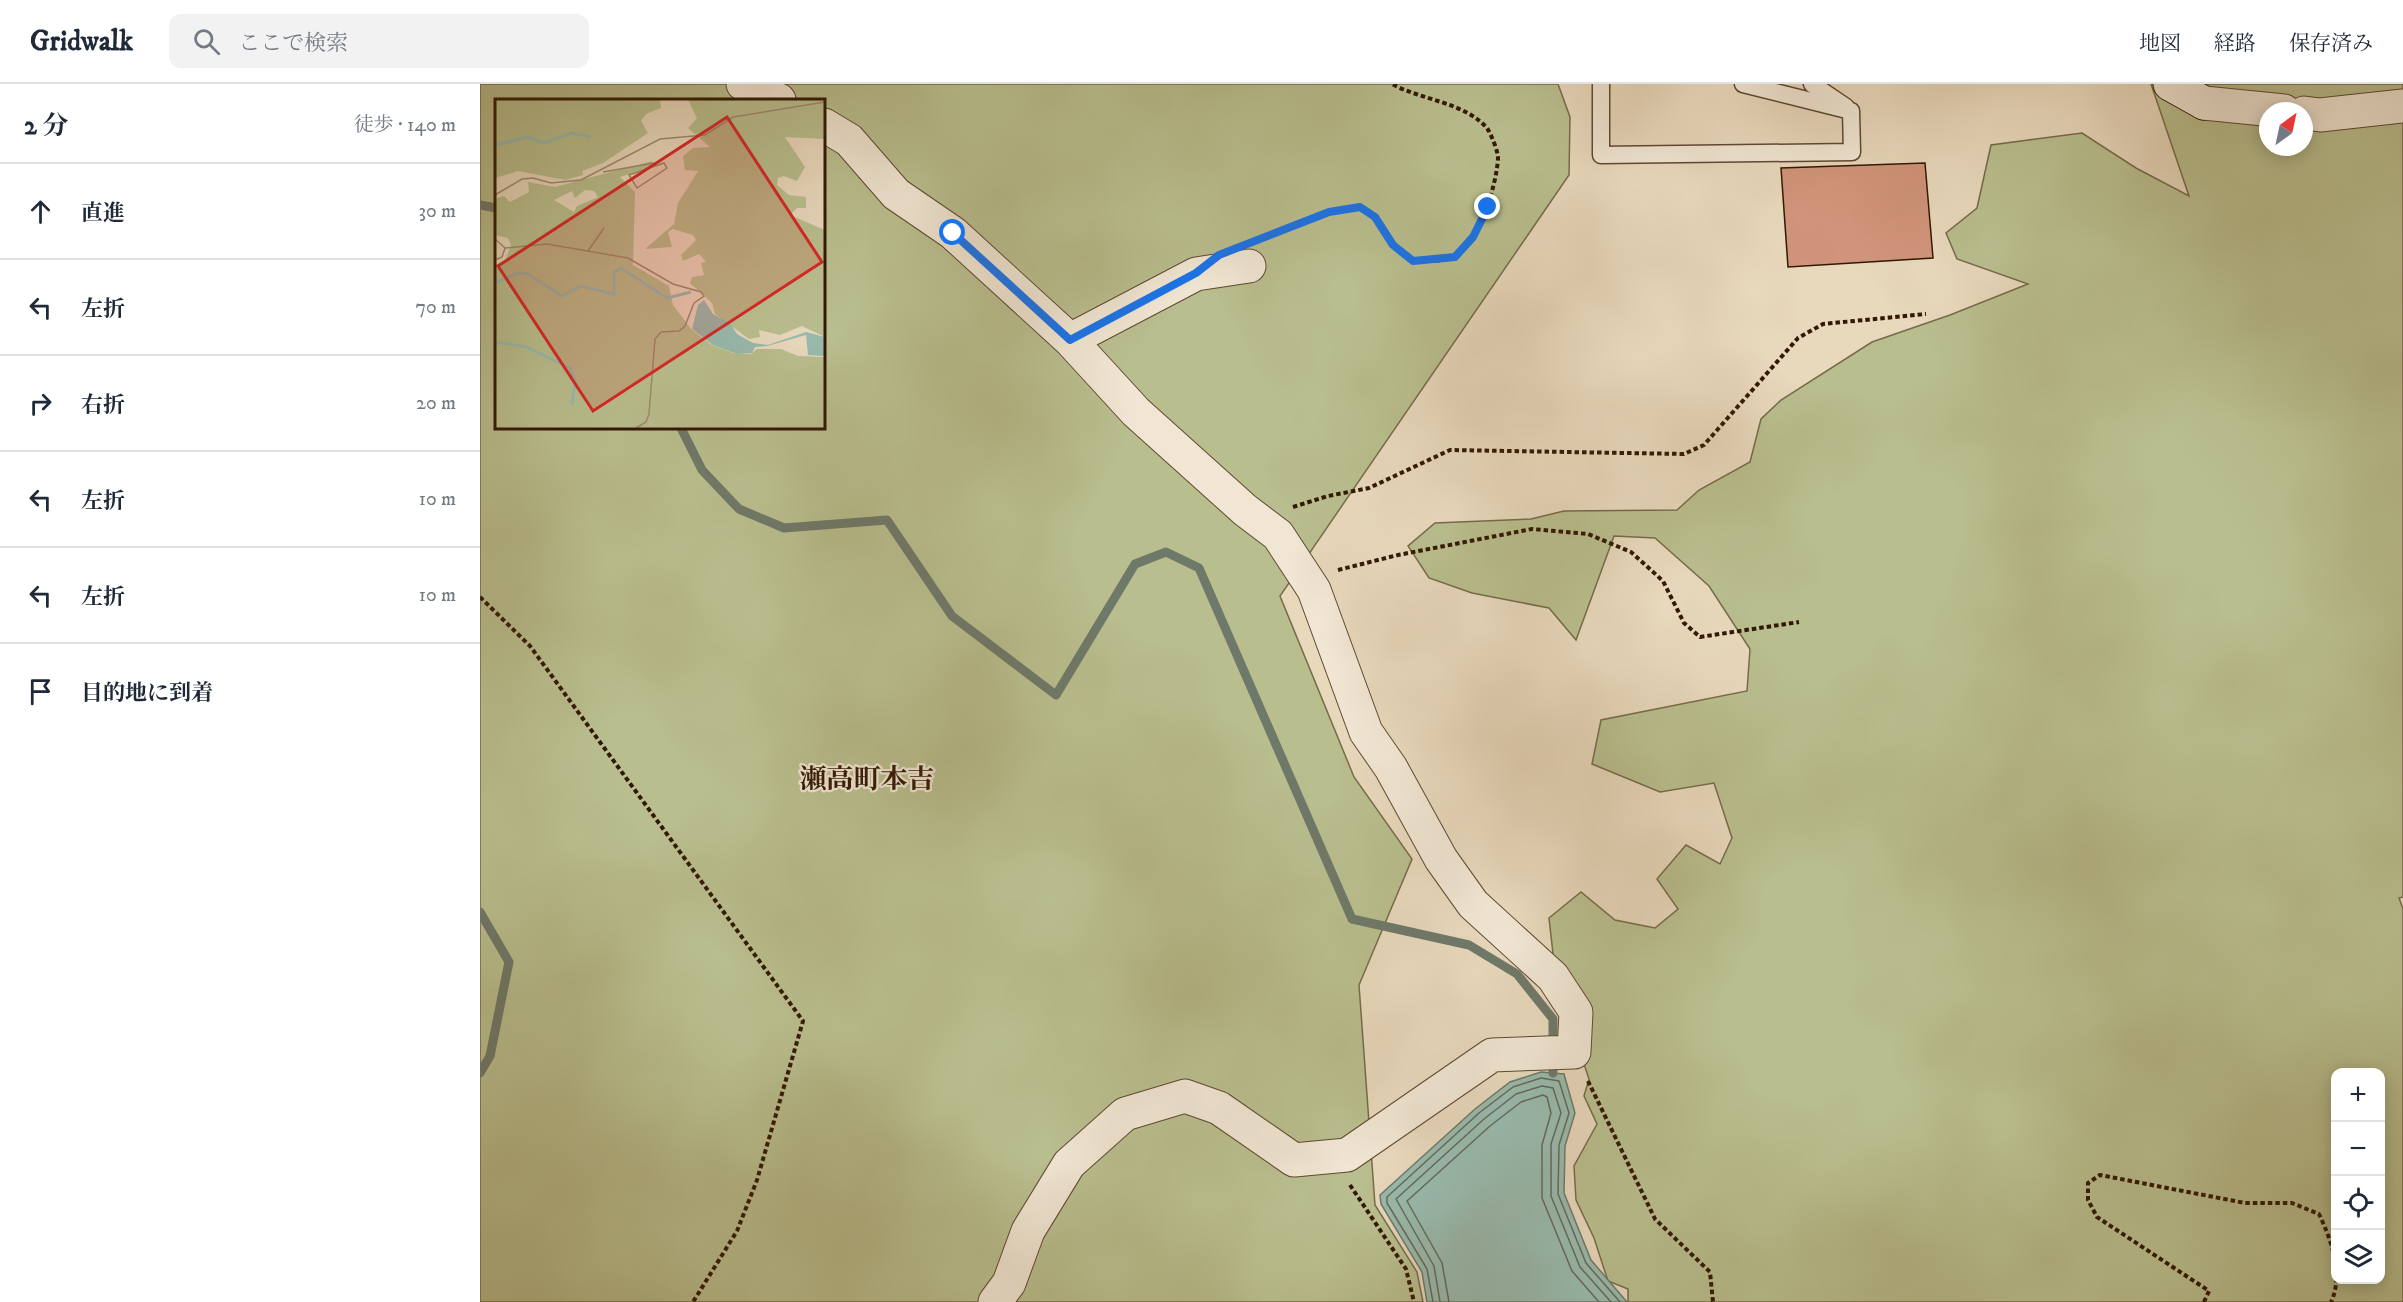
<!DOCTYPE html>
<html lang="ja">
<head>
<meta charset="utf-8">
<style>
  body { margin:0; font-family:"IM FELL DW Pica","Noto Serif JP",serif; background:#f2f2f3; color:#1f2937 }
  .controls { position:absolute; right:18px; bottom:18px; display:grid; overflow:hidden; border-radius:12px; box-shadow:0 3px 15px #0003 }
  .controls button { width:54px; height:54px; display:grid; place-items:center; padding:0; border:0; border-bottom:2px solid #e0e1e3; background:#fff; color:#1f2937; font:30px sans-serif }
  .compass { position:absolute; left:1779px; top:18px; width:54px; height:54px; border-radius:50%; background:#fff; box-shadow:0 3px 15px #0003; rotate:33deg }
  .stop { position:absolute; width:18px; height:18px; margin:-14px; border:4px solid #1a73e8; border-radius:50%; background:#fff }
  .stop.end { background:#1a73e8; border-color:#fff; box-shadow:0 2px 6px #0008 }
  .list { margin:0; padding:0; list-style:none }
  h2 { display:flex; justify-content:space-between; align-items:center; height:78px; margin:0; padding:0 24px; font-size:26px }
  h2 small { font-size:20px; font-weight:400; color:#747a83 }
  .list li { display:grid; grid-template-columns:39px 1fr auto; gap:18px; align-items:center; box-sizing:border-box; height:96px; padding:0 24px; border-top:2px solid #e0e1e3 }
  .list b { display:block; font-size:22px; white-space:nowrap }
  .list em { font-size:20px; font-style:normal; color:#747a83 }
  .icon { flex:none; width:33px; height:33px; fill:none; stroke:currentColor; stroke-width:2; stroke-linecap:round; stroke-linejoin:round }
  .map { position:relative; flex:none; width:1923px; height:1218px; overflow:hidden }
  header { display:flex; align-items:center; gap:36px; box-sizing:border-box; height:84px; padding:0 30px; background:#fff; border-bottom:2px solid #e0e1e3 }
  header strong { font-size:28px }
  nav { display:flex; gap:33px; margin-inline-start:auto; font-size:21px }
  .search { width:420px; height:54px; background:#f2f2f3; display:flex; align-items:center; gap:15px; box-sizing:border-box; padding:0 21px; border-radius:12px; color:#747a83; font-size:22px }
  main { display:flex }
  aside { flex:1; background:#fff }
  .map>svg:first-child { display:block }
  .green { fill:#b9be8e; stroke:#766b49; stroke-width:1.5; fill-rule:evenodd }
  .water { fill:#98baad; stroke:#6f7969; stroke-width:1.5 }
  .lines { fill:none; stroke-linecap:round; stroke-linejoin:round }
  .shore { stroke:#656958; stroke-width:1.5 }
  .stream { stroke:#6f7969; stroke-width:9 }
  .building { fill:#d0947a; stroke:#321804; stroke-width:1.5 }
  .lane-casing { stroke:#604832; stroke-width:19 }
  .street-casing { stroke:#604832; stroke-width:35 }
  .secondary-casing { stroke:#321804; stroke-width:35 }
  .path { stroke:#321804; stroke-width:4; stroke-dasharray:4.5 3; stroke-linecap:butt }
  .lane { stroke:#f0e6d3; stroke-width:16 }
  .street { stroke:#f0e6d3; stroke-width:33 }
  .secondary { stroke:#f0e6d3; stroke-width:33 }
  .route { stroke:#1a73e8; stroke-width:8 }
  .labels { text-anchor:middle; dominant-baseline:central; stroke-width:4.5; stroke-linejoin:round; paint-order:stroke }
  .quarter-label { font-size:27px; font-weight:bold; fill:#321804; stroke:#f0e6d3 }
  .inset-river { fill:none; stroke:#98baad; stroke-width:3 }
  .inset-road { fill:none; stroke:#9f8b72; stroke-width:1.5 }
  .view { fill:#d62828; fill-opacity:0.15; stroke:#d62828; stroke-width:3 }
  .inset-edge { fill:none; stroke:#321804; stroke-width:3 }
</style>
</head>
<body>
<header>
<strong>Gridwalk</strong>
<div class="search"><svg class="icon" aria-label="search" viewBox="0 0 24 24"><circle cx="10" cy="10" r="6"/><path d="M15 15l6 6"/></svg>ここで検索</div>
<nav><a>地図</a><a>経路</a><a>保存済み</a></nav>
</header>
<main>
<aside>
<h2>2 分<small>徒歩 · 140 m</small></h2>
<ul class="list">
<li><svg class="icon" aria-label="ahead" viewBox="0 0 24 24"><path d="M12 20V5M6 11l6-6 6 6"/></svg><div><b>直進</b></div><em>30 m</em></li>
<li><svg class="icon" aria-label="left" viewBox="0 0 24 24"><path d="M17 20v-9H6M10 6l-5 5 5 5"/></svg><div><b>左折</b></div><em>70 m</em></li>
<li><svg class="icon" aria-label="right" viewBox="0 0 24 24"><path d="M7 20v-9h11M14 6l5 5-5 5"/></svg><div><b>右折</b></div><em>20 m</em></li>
<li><svg class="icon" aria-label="left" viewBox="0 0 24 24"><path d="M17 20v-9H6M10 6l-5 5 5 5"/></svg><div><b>左折</b></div><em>10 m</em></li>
<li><svg class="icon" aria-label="left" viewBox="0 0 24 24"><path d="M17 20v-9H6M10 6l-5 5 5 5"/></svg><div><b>左折</b></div><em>10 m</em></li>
<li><svg class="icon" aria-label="arrive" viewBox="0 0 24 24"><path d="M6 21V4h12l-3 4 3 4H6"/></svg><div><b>目的地に到着</b></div></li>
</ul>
</aside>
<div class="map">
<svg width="1923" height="1218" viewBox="0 0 1923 1218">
  <rect width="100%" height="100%" fill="#e8d8bc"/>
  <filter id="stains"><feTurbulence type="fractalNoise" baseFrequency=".00333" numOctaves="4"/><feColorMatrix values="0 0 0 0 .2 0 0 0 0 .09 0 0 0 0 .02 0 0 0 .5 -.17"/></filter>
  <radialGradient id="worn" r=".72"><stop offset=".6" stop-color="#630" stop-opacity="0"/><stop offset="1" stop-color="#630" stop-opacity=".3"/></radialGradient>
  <!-- green -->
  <path class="green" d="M0 0H1078L1090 33 1089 91 800 512 874 693 932 775 879 901 895 1121 937 1188 943 1218H0ZM16 16H344V344H16Z
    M1671 0H1923V813L1919 814 1923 825V1218H1148V1205L1128 1197 1114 1154 1096 1116 1094 1082 1117 1040 1104 1012 1109 995 1076 896 1069 834 1101 808 1135 836 1175 844 1198 825 1177 795 1206 761 1240 780 1252 754 1234 699 1180 708 1112 680 1121 636 1267 607 1270 565 1229 502 1175 454 1134 452 1096 556 1069 524 992 509 949 494 928 462 955 439 1051 435 1084 427 1197 426 1219 406 1270 378 1281 335 1301 316 1392 258 1470 231 1548 200 1477 175 1466 149 1497 124 1511 61 1602 49 1656 84 1709 112ZM1788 27H1824V63H1788ZM1856 988H1900V1196H1856Z"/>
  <!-- water -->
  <path class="water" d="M1061 988 1084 990 1095 1029 1085 1062 1084 1109 1111 1176 1147 1218H947L942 1188 901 1120 900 1111 995 1025 1030 998Z"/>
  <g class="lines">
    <!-- shore -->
    <path class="shore" d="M953 1218 947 1185 907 1119V1113L999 1029 1033 1003 1061 994 1079 997 1089 1029 1079 1061 1078 1110 1106 1179 1140 1218
      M960 1218 954 1182 916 1115 1004 1035 1036 1010 1062 1002 1073 1004 1081 1029 1071 1060V1112L1100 1183 1131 1218
      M969 1218 962 1179 927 1117 1010 1042 1041 1018 1063 1011 1067 1013 1071 1029 1062 1061V1114L1092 1187 1119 1218"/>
    <!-- stream -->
    <path class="stream" d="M0 121 16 124
      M201 344 222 386 259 425 304 444 407 436 472 532 576 611 655 480 686 468 719 484 872 835 989 861 1037 890 1073 935V989
      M0 828 29 878 10 972 0 989"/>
  </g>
  <!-- building -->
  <path class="building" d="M1445 79 1453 174 1308 183 1301 84Z"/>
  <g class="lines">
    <!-- lane casing -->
    <g class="lane-casing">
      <path id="lane" d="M1121 0V71L1372 68 1371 27
        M1263 0 1371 27
        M1332 0 1366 23"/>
    </g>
    <!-- street casing -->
    <g class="street-casing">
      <path id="street" d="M263 0 299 16
        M1724 19 1804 27
        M1824 29 1840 31 1923 22
        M344 41 369 56 416 110 473 149 590 256 656 328 765 426 798 451 834 506 886 648 911 684 961 775 993 820 1073 893 1096 928 1094 968 1012 971 867 1071 814 1076 739 1024 705 1012 645 1030 589 1080 548 1147 529 1199 515 1218
        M590 256 716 190 769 182"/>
    </g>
    <!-- secondary casing -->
    <g class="secondary-casing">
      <path id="secondary" d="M1690 0 1724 19"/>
    </g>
    <!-- path -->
    <path class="path" d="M782 153 849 128 880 123 895 133 913 161 933 177C945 176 964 178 974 173 999 161 1017 99 1018 74 1018 67 1011 50 1007 44 984 18 941 16 912 0
      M813 423 848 412 889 404 970 366 1204 370 1224 361 1318 254 1343 240 1446 230
      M858 486 918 471 1052 445 1108 450 1151 468 1183 497 1204 539 1220 553 1319 538
      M0 513 50 562 323 937 277 1096 257 1147 213 1218
      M1108 997 1175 1135 1230 1188 1233 1218
      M870 1101 926 1185 934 1218
      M1724 1218 1729 1207 1617 1133 1608 1116V1099L1620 1091 1765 1119H1812L1839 1130C1851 1155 1864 1191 1851 1218"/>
    <!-- lane -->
    <use href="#lane" class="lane"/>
    <!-- street -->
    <use href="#street" class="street"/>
    <!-- secondary -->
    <use href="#secondary" class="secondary"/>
  </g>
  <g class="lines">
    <!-- route -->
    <path class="route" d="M473 149 590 256 716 189 739 171 849 128 880 123 895 133 913 161 933 177 975 173 993 153 1008 123"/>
  </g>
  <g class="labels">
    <!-- quarter labels -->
    <g class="quarter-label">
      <text x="387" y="696">瀬高町本吉</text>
    </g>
  </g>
  <!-- overview -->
  <g transform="translate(15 15)">
    <rect width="330" height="330" fill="#e8d8bc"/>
    <path d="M0 1H165L166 9 151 15 146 22 153 34 108 64 87 72 88 76 70 81 23 72 0 79ZM193 1H330V40L290 38 310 68 302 82 289 77 283 79 282 86 294 96 311 98V109H302L295 116 330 131V238L307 227 285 236 264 231 265 238 254 240 220 215 217 204 195 184 197 178 209 176 206 164 211 163 204 155 188 162 186 156 201 141 198 136 178 130 173 133 177 148 150 150 179 125 183 104 203 72 190 71 188 57 198 49 215 48 193 29 202 19ZM157 62V68L125 78 140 93 138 166 174 187 178 206 197 231 217 246 241 255H256L262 250H286L303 257 330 258V329H0V166L10 162 16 146 13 139 0 136V100L9 97 15 103 34 93 33 83 60 88ZM90 91 99 92 103 98 82 107 79 113 59 101 77 92 80 99Z" fill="#b9be8e" fill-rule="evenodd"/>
    <path d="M209 201 218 215 235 224 242 235 258 244 273 246 311 233 330 238V257L313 256 311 236 272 247 260 248 257 254 242 255 218 246 197 230 203 206Z" fill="#98baad"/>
    <path class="inset-river" d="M0 46 33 38 49 44 77 34 96 38M0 184 23 174 33 175 67 197 86 187 119 195V173L126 169 172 199 196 193M0 243 31 248 75 269 80 282 77 306"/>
    <path class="inset-road" d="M169 64 172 69 142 89 134 76ZM108 73 159 64M0 96 27 80 38 79 56 84 86 81 165 40 210 36 238 18 330 3M0 140 10 149 7 158 0 161M10 149 52 145 133 159 178 185 206 193 209 197 199 204 190 227 184 232 166 233 160 240 154 315 151 323 141 329M93 152 109 129"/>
    <path class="view" d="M232 18 327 163 98 312 3 167Z"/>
    <rect width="330" height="330" class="inset-edge"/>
  </g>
  <rect width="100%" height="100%" filter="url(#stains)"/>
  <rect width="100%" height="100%" fill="url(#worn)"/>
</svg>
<div class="controls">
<button>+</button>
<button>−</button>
<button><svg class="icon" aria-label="locate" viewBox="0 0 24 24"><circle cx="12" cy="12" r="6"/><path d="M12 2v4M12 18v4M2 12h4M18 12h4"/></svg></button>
<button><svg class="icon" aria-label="layers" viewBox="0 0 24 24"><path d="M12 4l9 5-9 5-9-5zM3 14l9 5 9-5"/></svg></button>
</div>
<svg class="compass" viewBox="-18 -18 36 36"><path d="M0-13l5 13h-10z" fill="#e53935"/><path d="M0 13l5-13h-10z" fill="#747a83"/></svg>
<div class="stop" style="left:473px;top:149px"></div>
<div class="stop end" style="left:1008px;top:123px"></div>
</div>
</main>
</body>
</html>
